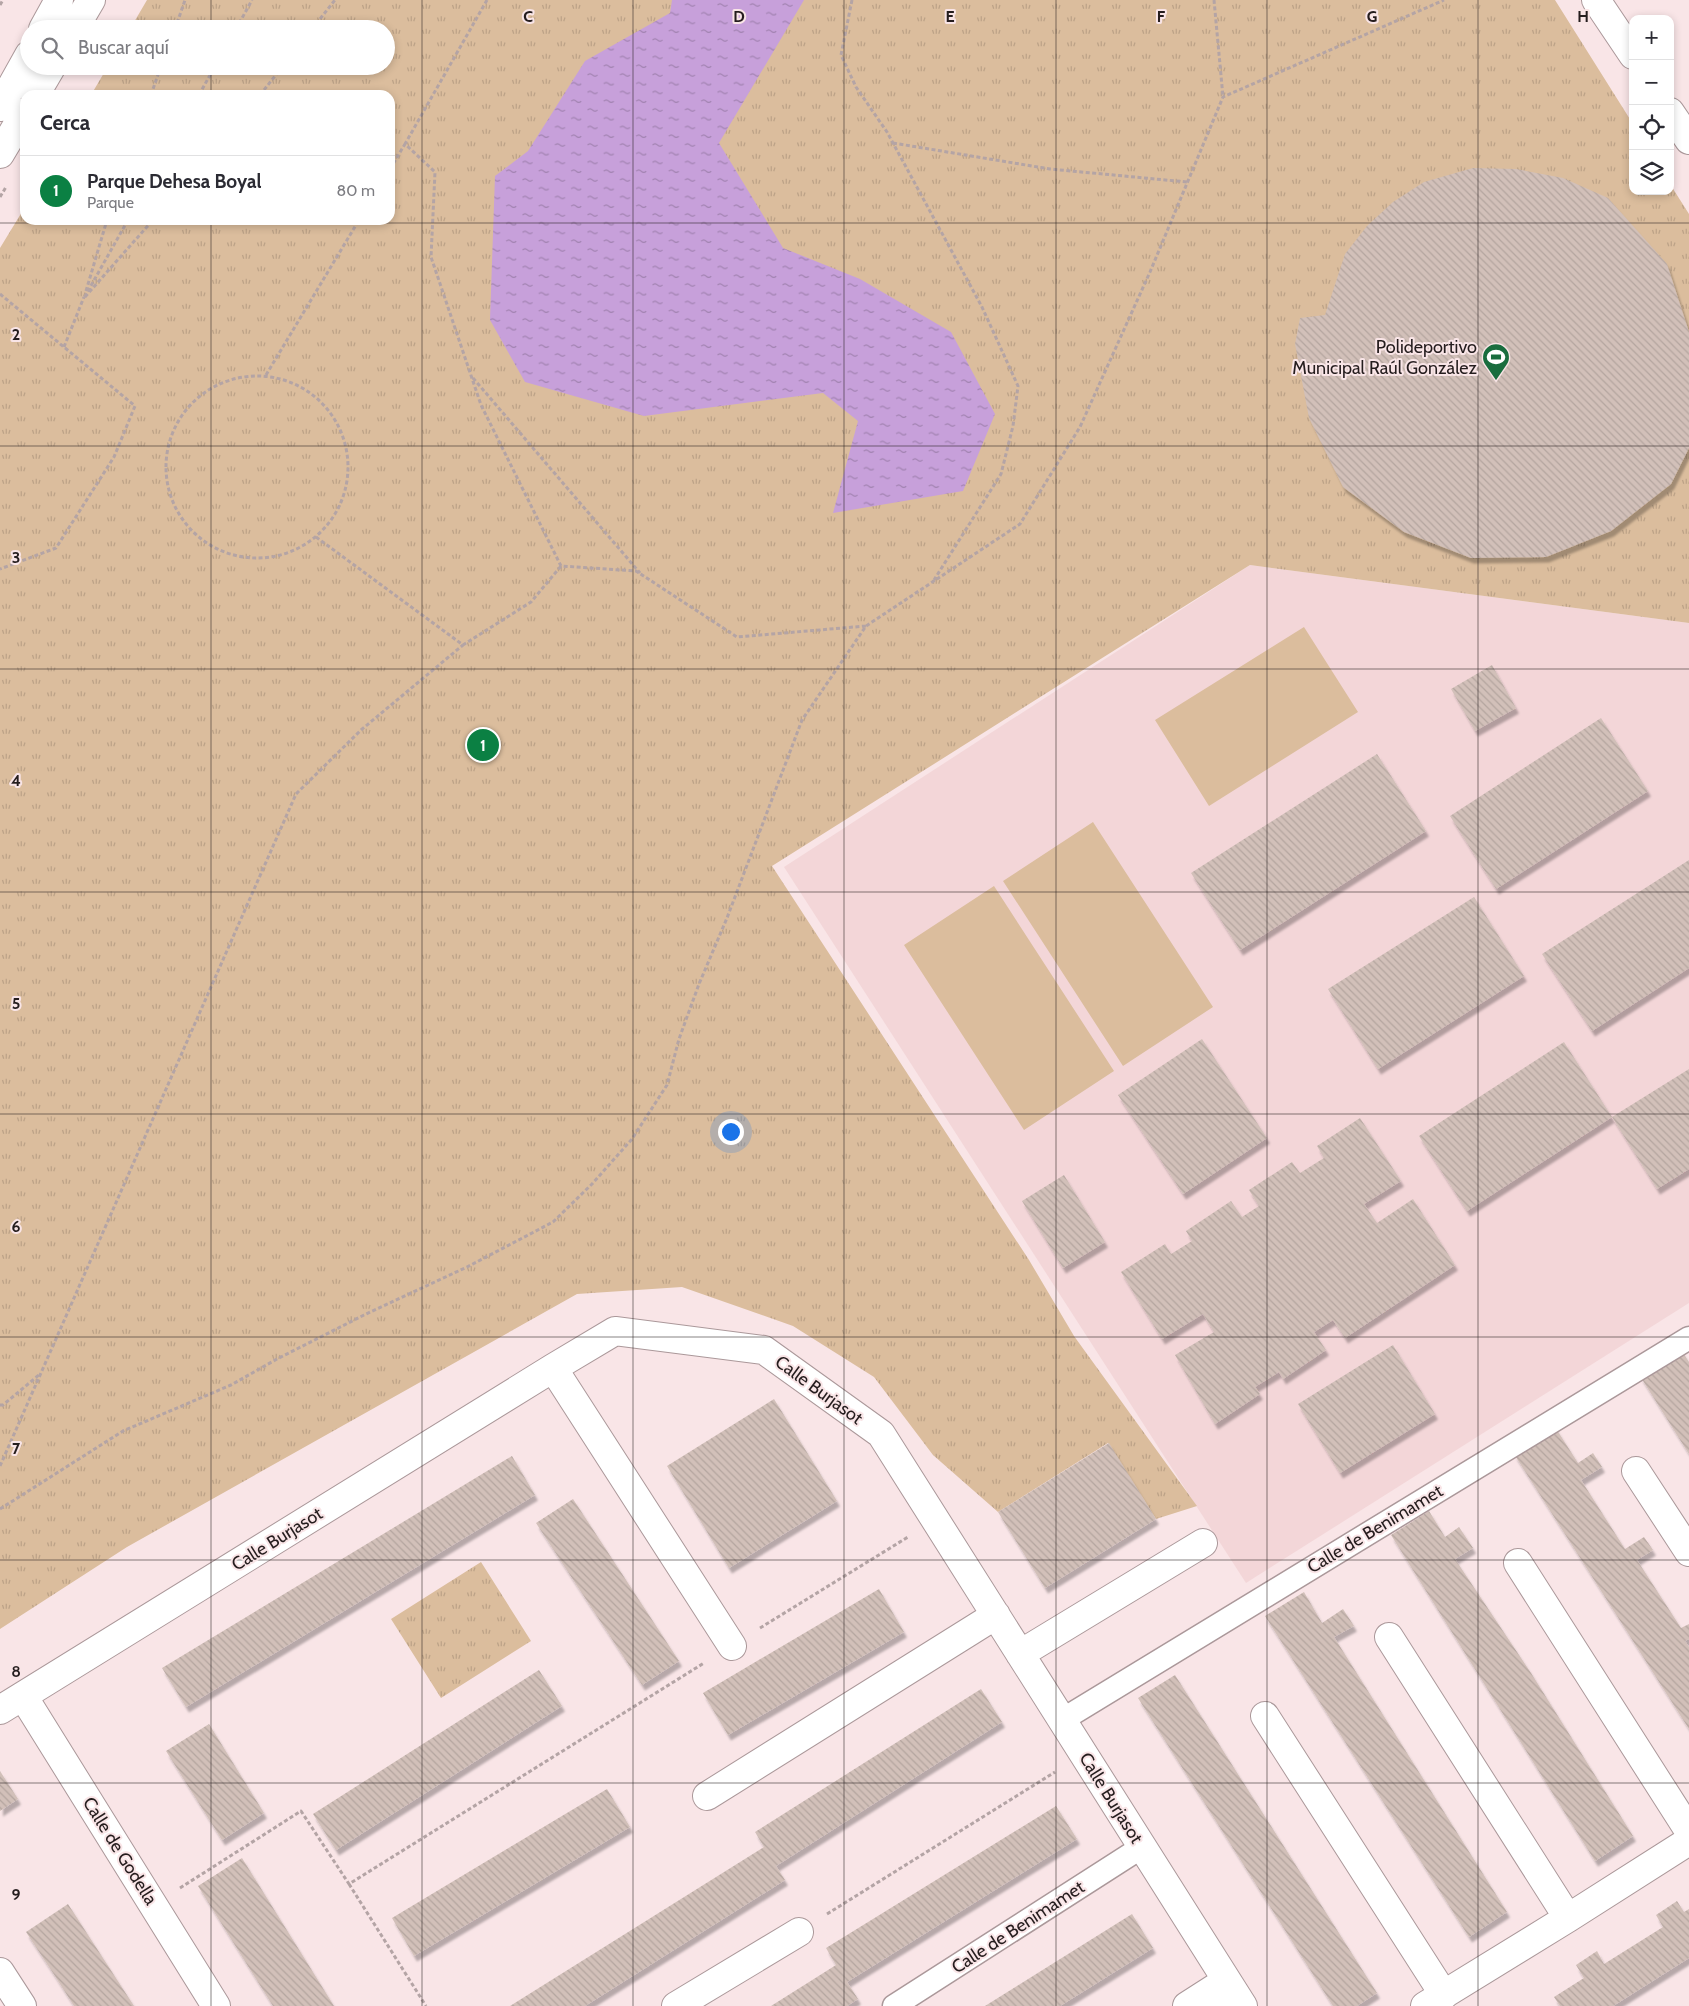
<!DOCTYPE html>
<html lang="es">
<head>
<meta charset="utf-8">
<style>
  body { margin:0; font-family:Cabin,sans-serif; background:#f2f2f3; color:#2b2b33 }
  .controls { position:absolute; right:15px; top:15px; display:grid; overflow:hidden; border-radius:10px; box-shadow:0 2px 8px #0003 }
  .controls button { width:45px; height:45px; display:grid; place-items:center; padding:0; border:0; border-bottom:1px solid #e1e1e2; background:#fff; color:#2b2b33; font:25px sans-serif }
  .you { position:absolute; left:730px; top:1131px; width:18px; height:18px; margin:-12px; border:4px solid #fff; border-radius:50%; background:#1a73e8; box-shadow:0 0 0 8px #1a73e833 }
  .badge { display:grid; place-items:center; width:32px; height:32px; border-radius:50%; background:#0b8043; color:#fff; font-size:16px; font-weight:700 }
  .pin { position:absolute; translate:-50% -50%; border:2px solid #fff; box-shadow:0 1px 5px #0006 }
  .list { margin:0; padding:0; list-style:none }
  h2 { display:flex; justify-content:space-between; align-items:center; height:65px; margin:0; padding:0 20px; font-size:21px }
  h2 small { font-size:16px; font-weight:400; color:#7c7c81 }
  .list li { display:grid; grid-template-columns:32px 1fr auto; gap:15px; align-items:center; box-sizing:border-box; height:70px; padding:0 20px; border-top:1px solid #e1e1e2 }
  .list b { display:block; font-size:19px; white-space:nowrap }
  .list p { margin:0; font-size:16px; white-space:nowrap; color:#7c7c81 }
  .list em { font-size:16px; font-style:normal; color:#7c7c81 }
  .icon { flex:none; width:28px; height:28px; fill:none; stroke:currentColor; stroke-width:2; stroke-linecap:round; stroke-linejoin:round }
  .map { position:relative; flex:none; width:1689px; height:2006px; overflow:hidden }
  .search { position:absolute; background:#fff; box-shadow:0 2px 8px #0003; left:20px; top:20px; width:375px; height:55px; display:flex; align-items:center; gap:12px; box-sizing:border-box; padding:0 18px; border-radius:28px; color:#7c7c81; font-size:19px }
  .panel { position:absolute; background:#fff; box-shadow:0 2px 8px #0003; left:20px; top:90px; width:375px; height:135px; border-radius:15px }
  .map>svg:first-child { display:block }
  .built { fill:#f3d6d8 }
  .grass { fill:#dbbd9d }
  .park { fill:url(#park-tufts) }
  .water { fill:url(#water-ripples) }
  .building { fill:url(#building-back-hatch); filter:url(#shadow) }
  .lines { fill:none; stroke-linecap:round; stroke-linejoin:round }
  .pedestrian-casing { stroke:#ab989a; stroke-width:25 }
  .minor-casing { stroke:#ab989a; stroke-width:30 }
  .tertiary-casing { stroke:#ab989a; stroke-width:30 }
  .path { stroke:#b4a4a5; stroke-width:3; stroke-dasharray:4 2.5; stroke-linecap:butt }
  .pedestrian { stroke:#fff; stroke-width:22 }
  .minor { stroke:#fff; stroke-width:28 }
  .tertiary { stroke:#fff; stroke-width:28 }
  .grid { fill:none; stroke:#251d1e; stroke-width:1; stroke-opacity:0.55 }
  .labels { text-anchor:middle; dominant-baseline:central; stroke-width:4; stroke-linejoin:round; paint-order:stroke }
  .poi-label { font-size:18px; fill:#251d1e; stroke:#f9e5e7; text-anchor:end }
  .street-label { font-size:18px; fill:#251d1e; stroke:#f9e5e7 }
  .grid-label { font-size:16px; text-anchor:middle; font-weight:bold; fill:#251d1e; stroke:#f9e5e7; stroke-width:4; stroke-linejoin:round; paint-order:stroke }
</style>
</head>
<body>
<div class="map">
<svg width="1689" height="2006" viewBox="0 0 1689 2006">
  <defs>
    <pattern id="park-tufts" width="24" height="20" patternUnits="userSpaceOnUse" patternTransform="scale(1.25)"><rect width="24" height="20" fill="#dbbd9d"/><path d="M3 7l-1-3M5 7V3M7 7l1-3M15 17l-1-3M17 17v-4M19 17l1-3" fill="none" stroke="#bca287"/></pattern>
    <pattern id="water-ripples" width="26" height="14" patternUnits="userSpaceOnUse" patternTransform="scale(1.25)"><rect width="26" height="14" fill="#c7a0da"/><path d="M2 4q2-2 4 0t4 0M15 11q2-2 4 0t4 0" fill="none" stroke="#a182b0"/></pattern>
    <pattern id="building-back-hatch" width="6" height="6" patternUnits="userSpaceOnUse" patternTransform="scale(1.25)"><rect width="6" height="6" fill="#d2c0b9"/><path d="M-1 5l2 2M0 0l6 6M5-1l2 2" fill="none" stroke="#b4a59f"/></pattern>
    <filter id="shadow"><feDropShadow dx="3" dy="5.5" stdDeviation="1" flood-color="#0004"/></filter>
  </defs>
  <rect width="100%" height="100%" fill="#f9e5e7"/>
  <!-- built -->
  <path class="built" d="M1250 565 1689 623V1303L1246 1583 784 867Z"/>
  <!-- grass -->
  <path class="grass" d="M1304 627 1358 712 1209 806 1155 720Z
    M1093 822 1213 1007 1123 1066 1003 881Z
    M994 886 1114 1071 1024 1130 904 945Z"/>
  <!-- park -->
  <path class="park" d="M147 0H1555L1633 124V191H1670V184L1689 214V623L1250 565 772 866 1029 1260 1074 1336 1197 1506 1156 1519 1108 1443 998 1512 933 1455 874 1377 793 1326 682 1287 577 1294 127 1547 0 1629V248L25 207V220H390V95H91L108 66H386V29H130Z
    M481 1562 531 1641 441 1698 391 1619Z"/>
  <!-- water -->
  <path class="water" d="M672 0H804L719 143 783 248 860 279 951 332 995 414 963 491 833 513 858 421 823 393 644 416 525 382 490 320 495 176 528 151 585 61 670 13Z"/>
  <!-- building -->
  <path class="building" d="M1473 168 1516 169 1563 178 1608 198 1667 264 1689 332V448L1671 484 1611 531 1546 557 1471 558 1404 532 1343 487 1309 418 1295 344 1300 318 1325 315 1345 254 1367 226 1393 202 1424 182Z
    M1492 665 1516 708 1475 731 1451 689Z
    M1601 718 1648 791 1496 889 1450 816Z
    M1377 754 1426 831 1240 950 1191 873Z
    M1689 860V968L1592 1031 1542 954Z
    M1474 897 1524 976 1378 1069 1328 989Z
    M1202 1039 1267 1138 1183 1194 1118 1095Z
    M1564 1042 1612 1117 1467 1211 1419 1136Z
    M1689 1069V1169L1657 1189 1612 1117Z
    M1360 1118 1401 1181 1364 1204 1377 1223 1413 1199 1455 1265 1345 1338 1333 1320 1314 1332 1326 1350 1283 1379 1279 1372 1255 1387 1260 1394 1215 1424 1175 1355 1214 1332 1203 1314 1162 1339 1121 1272 1165 1244 1171 1254 1192 1241 1186 1231 1231 1201 1242 1217 1259 1206 1249 1190 1292 1162 1300 1173 1324 1158 1317 1146Z
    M1064 1175 1105 1242 1063 1268 1022 1201Z
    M1393 1345 1435 1414 1340 1473 1298 1404Z
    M1681 1350 1689 1362V1454L1640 1376Z
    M774 1399 837 1501 729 1568 667 1466Z
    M1555 1427 1578 1463 1593 1453 1602 1467 1581 1480 1625 1549 1644 1537 1653 1550 1637 1560 1681 1628 1689 1624V1639L1685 1641 1689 1647V1729L1514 1454Z
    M1109 1443 1156 1519 1045 1588 998 1512Z
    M512 1456 535 1495 186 1707 162 1668Z
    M573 1499 679 1661 642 1685 536 1523Z
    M1429 1511 1445 1537 1459 1527 1473 1548 1455 1559 1531 1673 1633 1836 1595 1861 1391 1535Z
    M879 1589 904 1632 728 1735 703 1693Z
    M1304 1592 1322 1623 1343 1609 1354 1626 1334 1637 1507 1912 1469 1937 1265 1616Z
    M539 1670 562 1706 336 1850 313 1814Z
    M1175 1675 1377 1993 1357 2006H1333L1138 1698Z
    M981 1689 1002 1722 776 1866 785 1880 585 2006H510L764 1847 755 1832Z
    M209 1724 264 1813 222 1840 166 1751Z
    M0 1771 18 1799 0 1811Z
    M607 1789 630 1827 414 1956 392 1918Z
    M1056 1806 1077 1839 847 1982 858 1999 847 2006H771L836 1965 826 1948Z
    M242 1858 334 2006H273L198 1886Z
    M1677 1901 1684 1912 1689 1909V1958L1613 2006H1560L1554 1997 1584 1978 1576 1965 1597 1951 1604 1964 1663 1927 1656 1915Z
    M68 1904 134 2006H74L55 1976 26 1932Z
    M1132 1914 1153 1948 1060 2006H985Z"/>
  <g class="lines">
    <!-- pedestrian casing -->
    <g class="pedestrian-casing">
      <path id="pedestrian" d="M1062 1720 1689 1338
        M894 2006 1142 1847
        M1219 2006 1226 1981"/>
    </g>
    <!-- minor casing -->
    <g class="minor-casing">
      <path id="minor" d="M1596 0 1633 55
        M1670 112 1689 140
        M553 1368 732 1646
        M1636 1471 1689 1552
        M1518 1563 1689 1831
        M1389 1637 1568 1918
        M1020 1654 1203 1543
        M23 1696 216 2006
        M0 1710 553 1368 615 1331 764 1350 881 1434 1243 2006
        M1265 1716 1444 1995
        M707 1796 996 1615
        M0 1972 22 2006
        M676 2006 799 1932
        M1187 2006 1226 1981
        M1425 2006 1568 1918 1689 1841"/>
    </g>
    <!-- tertiary casing -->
    <g class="tertiary-casing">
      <path id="tertiary" d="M43 29 59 0
        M74 29 91 0
        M35 95 52 66
        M0 107 29 55
        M0 154 25 112"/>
    </g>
    <!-- path -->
    <path class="path" d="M487 0 405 144 435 172 431 257 481 405 561 566 636 571 737 637 866 626
      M852 0 841 55 856 87 887 132 982 307 1018 386 1013 426 1001 474 934 580
      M1214 0 1223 97
      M0 5 3 0
      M175 29 185 0
      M236 29 252 0
      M312 29 335 0
      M151 95 161 66
      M199 95 215 66
      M260 95 283 66
      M893 143 1050 169 1187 182
      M390 169 405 144
      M0 197 6 187
      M128 220 84 298 153 220
      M86 291 107 220
      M0 294 135 406 114 457 56 548 0 569
      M64 347 84 297
      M266 375 359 220
      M166 467a91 91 0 1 1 182 0a91 91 0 1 1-182 0Z
      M473 378 640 573
      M316 537 463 645 531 602 561 566
      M0 1405H3L40 1374
      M0 1466 296 794 361 730 463 645
      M0 1509 123 1431 231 1385 277 1359 364 1315 467 1267 553 1222 592 1184 632 1139 667 1085 679 1039 699 984 727 918 802 720 866 626 1020 524 1080 427 1150 272 1223 97 1444 0
      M760 1628 908 1537
      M349 1884 426 2006
      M180 1888 301 1811 349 1884 704 1663
      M827 1914 1055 1772"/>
    <!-- pedestrian -->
    <use href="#pedestrian" class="pedestrian"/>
    <!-- minor -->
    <use href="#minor" class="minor"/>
    <!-- tertiary -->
    <use href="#tertiary" class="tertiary"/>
  </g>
  <!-- grid -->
  <path class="grid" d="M211 0V29M422 0V2006M633 0V2006M844 0V2006M1056 0V2006M1267 0V2006M1478 0V2006M211 66V95M211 220V2006M0 223H1689M0 446H1689M0 669H1689M0 892H1689M0 1114H1689M0 1337H1689M0 1560H1689M0 1783H1689"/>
  <!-- icons -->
  <defs>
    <g id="stadium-pin" transform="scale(1.4375)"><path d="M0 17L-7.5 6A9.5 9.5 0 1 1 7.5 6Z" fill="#196d3e" stroke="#f9e5e7"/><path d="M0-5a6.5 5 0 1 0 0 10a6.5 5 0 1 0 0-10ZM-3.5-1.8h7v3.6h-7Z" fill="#fff"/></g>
  </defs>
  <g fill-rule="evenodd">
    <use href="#stadium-pin" x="1496" y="357"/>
  </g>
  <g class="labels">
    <!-- poi labels -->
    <g class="poi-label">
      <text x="1477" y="347">Polideportivo<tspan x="1477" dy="21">Municipal Raúl González</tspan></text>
    </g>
    <!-- street labels -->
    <g class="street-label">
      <text transform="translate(819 1390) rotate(36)">Calle Burjasot</text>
      <text transform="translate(1375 1529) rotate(-31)">Calle de Benimamet</text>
      <text transform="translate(277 1539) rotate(-32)">Calle Burjasot</text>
      <text transform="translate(1111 1798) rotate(58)">Calle Burjasot</text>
      <text transform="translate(120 1851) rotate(58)">Calle de Godella</text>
      <text transform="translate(1018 1927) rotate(-33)">Calle de Benimamet</text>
    </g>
  </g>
  <g class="grid-label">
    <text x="528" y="22">C</text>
    <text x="739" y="22">D</text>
    <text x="950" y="22">E</text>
    <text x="1161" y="22">F</text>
    <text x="1372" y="22">G</text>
    <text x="1583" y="22">H</text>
    <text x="16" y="340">2</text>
    <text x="16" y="563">3</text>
    <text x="16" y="786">4</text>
    <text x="16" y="1009">5</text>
    <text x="16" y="1232">6</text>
    <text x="16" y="1454">7</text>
    <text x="16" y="1677">8</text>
    <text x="16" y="1900">9</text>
  </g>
</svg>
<div class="controls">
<button>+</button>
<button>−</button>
<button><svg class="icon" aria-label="locate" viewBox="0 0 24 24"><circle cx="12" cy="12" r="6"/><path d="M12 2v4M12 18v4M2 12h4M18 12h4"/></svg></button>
<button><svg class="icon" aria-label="layers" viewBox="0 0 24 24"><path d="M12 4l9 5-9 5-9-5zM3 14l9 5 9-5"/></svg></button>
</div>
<div class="you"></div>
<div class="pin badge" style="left:483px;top:745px">1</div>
<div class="search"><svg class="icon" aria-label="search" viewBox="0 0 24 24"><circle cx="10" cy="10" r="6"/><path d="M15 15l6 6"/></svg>Buscar aquí</div>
<section class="panel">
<h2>Cerca<small></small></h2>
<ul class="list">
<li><span class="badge">1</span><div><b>Parque Dehesa Boyal</b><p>Parque</p></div><em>80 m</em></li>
</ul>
</section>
</div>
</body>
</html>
